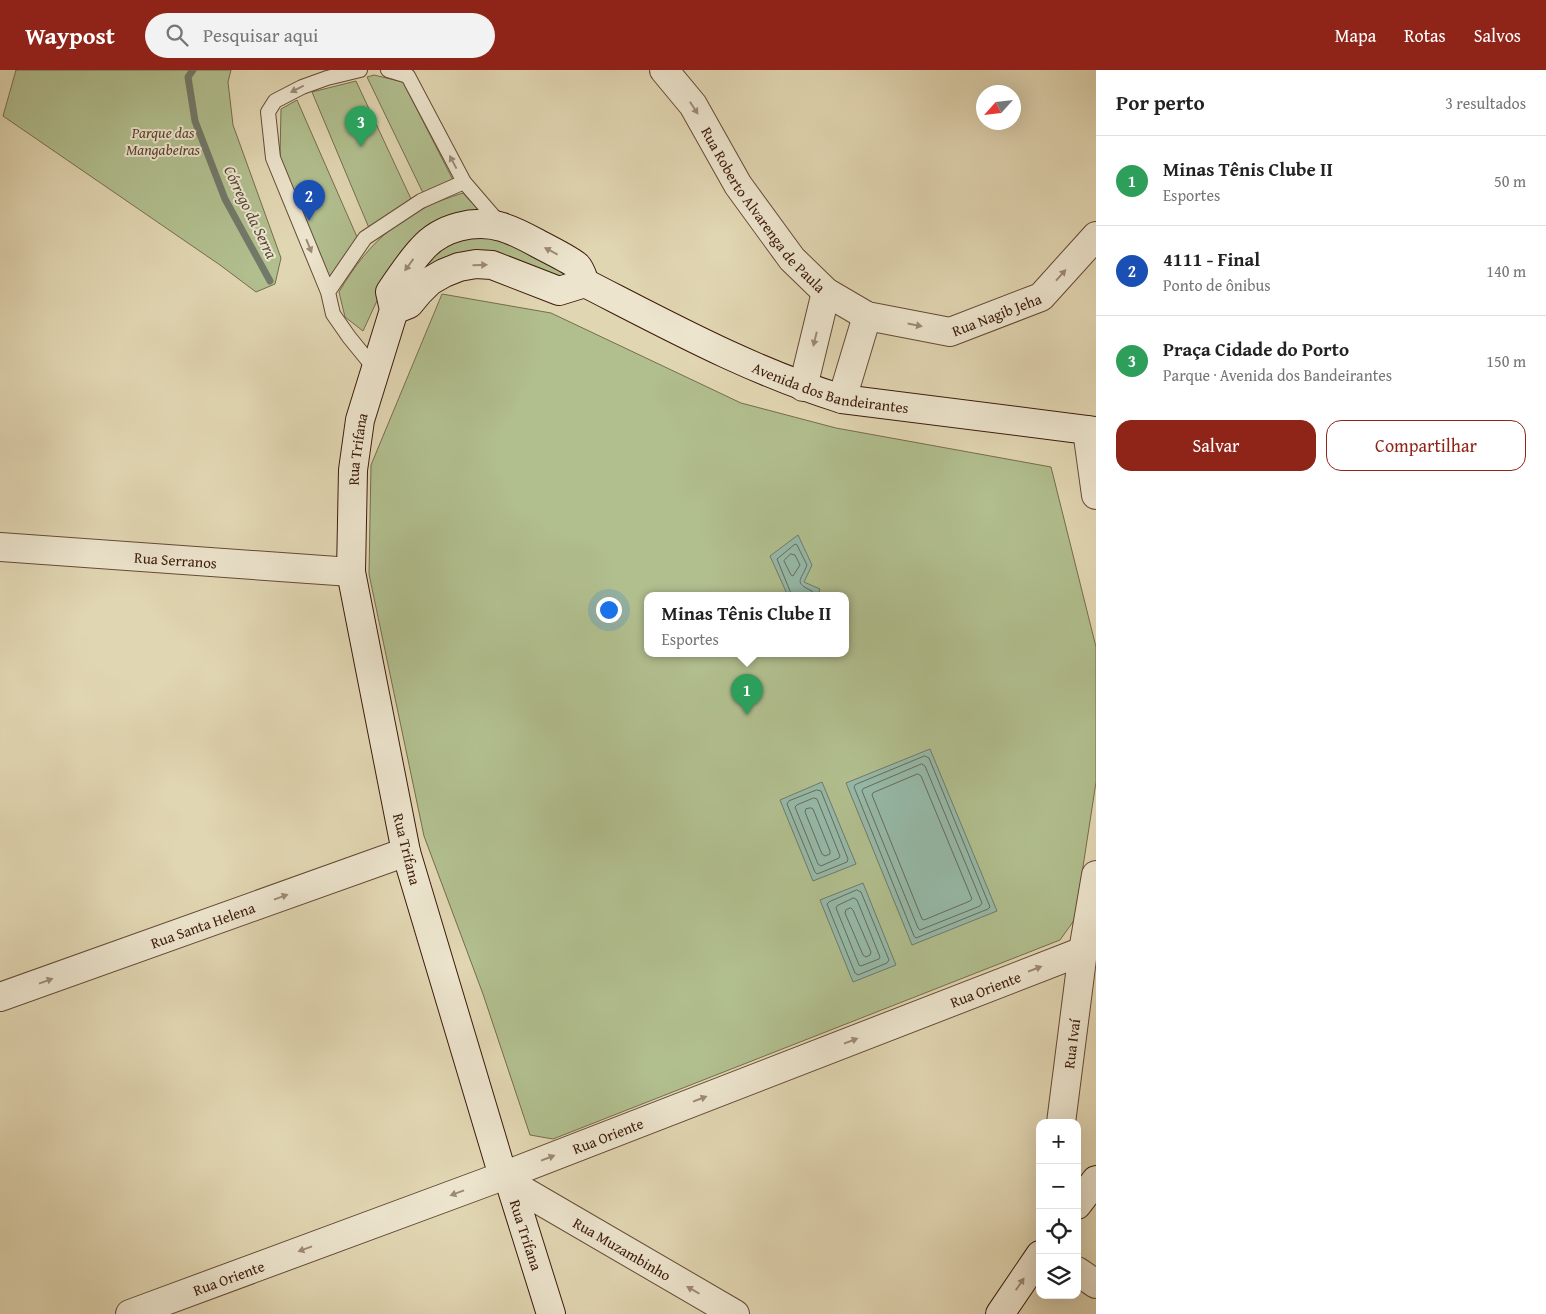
<!DOCTYPE html>
<html lang="pt">
<head>
<meta charset="utf-8">
<style>
  body { margin:0; font-family:"Gentium Book Plus",serif; background:#f2f2f2; color:#222 }
  .controls { position:absolute; right:15px; bottom:15px; display:grid; overflow:hidden; border-radius:10px; box-shadow:0 5px 20px #0002 }
  .controls button { width:45px; height:45px; display:grid; place-items:center; padding:0; border:0; border-bottom:1px solid #e0e0e0; background:#fff; color:#222; font:25px sans-serif }
  .compass { position:absolute; left:976px; top:15px; width:45px; height:45px; border-radius:50%; background:#fff; box-shadow:0 5px 20px #0002; rotate:243deg }
  .you { position:absolute; left:608px; top:539px; width:18px; height:18px; margin:-12px; border:4px solid #fff; border-radius:50%; background:#1a73e8; box-shadow:0 0 0 8px #1a73e833 }
  .badge { display:grid; place-items:center; width:32px; height:32px; border-radius:50%; background:#8f2418; color:#fff; font-size:16px; font-weight:700 }
  .pin { position:absolute; translate:-50% -41px; filter:drop-shadow(0 1px 2px #0008) }
  .pin::after { content:''; position:absolute; top:26px; width:18px; height:15px; background:inherit; clip-path:polygon(0 0,100% 0,50% 100%) }
  .popup { position:absolute; left:644px; top:522px; width:205px; height:65px; box-sizing:border-box; display:grid; place-content:center; border-radius:10px; background:#fff; filter:drop-shadow(0 1px 4px #0005); font-size:16px; white-space:nowrap; color:#767676 }
  .popup b { font-size:19px; color:#222 }
  .popup::after { content:''; position:absolute; left:50%; top:100%; margin-left:-10px; border:10px solid transparent; border-top-color:#fff }
  .list { margin:0; padding:0; list-style:none }
  h2 { display:flex; justify-content:space-between; align-items:center; height:65px; margin:0; padding:0 20px; font-size:21px }
  h2 small { font-size:16px; font-weight:400; color:#767676 }
  .list li { display:grid; grid-template-columns:32px 1fr auto; gap:15px; align-items:center; box-sizing:border-box; height:90px; padding:0 20px; border-top:1px solid #e0e0e0 }
  .list b { display:block; font-size:19px; white-space:nowrap }
  .list p { margin:0; font-size:16px; white-space:nowrap; color:#767676 }
  .list em { font-size:16px; font-style:normal; color:#767676 }
  .actions { display:flex; gap:10px; padding:15px 20px }
  .actions a { flex:1; padding:11px 0; border:1px solid #8f2418; border-radius:15px; text-align:center; font-size:18px; color:#8f2418 }
  .actions .main { background:#8f2418; color:#fff }
  .icon { flex:none; width:28px; height:28px; fill:none; stroke:currentColor; stroke-width:2; stroke-linecap:round; stroke-linejoin:round }
  .map { position:relative; flex:none; width:1096px; height:1244px; overflow:hidden }
  header { display:flex; align-items:center; gap:30px; box-sizing:border-box; height:70px; padding:0 25px; background:#8f2418; color:#fff }
  header strong { font-size:24px }
  nav { display:flex; gap:28px; margin-inline-start:auto; font-size:18px }
  .search { width:350px; height:45px; background:#f2f2f2; display:flex; align-items:center; gap:12px; box-sizing:border-box; padding:0 18px; border-radius:28px; color:#767676; font-size:19px }
  main { display:flex }
  aside { flex:1; background:#fff }
  .map>svg:first-child { display:block }
  .green { fill:#b1be8e; stroke:#776c4c; fill-rule:evenodd }
  .water { fill:#95b9a8; stroke:#727969 }
  .lines { fill:none; stroke-linecap:round; stroke-linejoin:round }
  .shore { stroke:#696a5a; stroke-width:1 }
  .stream { stroke:#727969; stroke-width:7 }
  .lane-casing { stroke:#664935; stroke-width:16 }
  .street-casing { stroke:#664935; stroke-width:30 }
  .secondary-casing { stroke:#3d1a0b; stroke-width:30 }
  .lane { stroke:#ece4cd; stroke-width:14 }
  .street { stroke:#ece4cd; stroke-width:28 }
  .secondary { stroke:#ece4cd; stroke-width:28 }
  .oneway { fill:#9d8976 }
  .labels { text-anchor:middle; dominant-baseline:central; stroke-width:4; stroke-linejoin:round; paint-order:stroke }
  .park-label { font-size:15px; font-style:italic; fill:#5a432c; stroke:#ece4cd }
  .street-label { font-size:15px; fill:#3d1a0b; stroke:#ece4cd }
  .water-label { font-size:16px; font-style:italic; fill:#574a3a; stroke:#ece4cd }
</style>
</head>
<body>
<header>
<strong>Waypost</strong>
<div class="search"><svg class="icon" aria-label="search" viewBox="0 0 24 24"><circle cx="10" cy="10" r="6"/><path d="M15 15l6 6"/></svg>Pesquisar aqui</div>
<nav><a>Mapa</a><a>Rotas</a><a>Salvos</a></nav>
</header>
<main>
<div class="map">
<svg width="1096" height="1244" viewBox="0 0 1096 1244">
  <rect width="100%" height="100%" fill="#e1d6b2"/>
  <filter id="stains"><feTurbulence type="fractalNoise" baseFrequency=".004" numOctaves="4"/><feColorMatrix values="0 0 0 0 .2 0 0 0 0 .09 0 0 0 0 .02 0 0 0 .5 -.17"/></filter>
  <radialGradient id="worn" r=".72"><stop offset=".6" stop-color="#630" stop-opacity="0"/><stop offset="1" stop-color="#630" stop-opacity=".3"/></radialGradient>
  <!-- green -->
  <path class="green" d="M16 0H231L228 12 233 55 281 188 275 214 256 222 220 195 3 46Z
    M374 5 403 12 454 112 424 125 367 7Z
    M356 11 412 131 369 158 312 22Z
    M297 30 357 167 329 208 280 87 281 39Z
    M463 123 483 145 382 220 363 261 345 247 339 222C370 169 404 141 463 123Z
    M488 161 571 200 559 214 493 188 426 206 419 192 438 174Z
    M442 224 551 243 741 333 836 358 1051 397 1096 577V712L1075 849 1060 870 553 1069 530 1065 483 924 424 766 369 504 371 395ZM648 526H846V584H648Z"/>
  <!-- water -->
  <path class="water" d="M798 465 812 495 804 512 820 519 817 526H788L770 486Z
    M930 679 997 841 912 875 846 713Z
    M822 712 856 794 813 811 780 730Z
    M863 813 896 895 853 912 820 830Z"/>
  <g class="lines">
    <!-- shore -->
    <path class="shore" d="M791 484 795 485 800 495 793 506 791 505 784 491Z
      M792 526 777 489 795 474 797 475 807 495C801 511 793 512 812 521L813 526
      M925 686 929 688 990 837 988 839 916 868 914 866 854 717 855 715Z
      M922 694 925 696 982 833 980 836 920 860 918 858 862 721 863 719Z
      M918 704 921 706 972 829 970 831 924 850 922 849 872 725 873 723Z
      M817 720 821 721 848 789 847 792 817 804 815 802 787 734 789 731Z
      M814 728 817 729 840 786 839 788 821 796 818 794 795 737 797 735Z
      M811 738 813 739 830 781V784L825 786 822 784 805 742 806 739Z
      M857 820 861 822 889 890 887 893 858 905 855 903 827 834 829 832Z
      M854 828 857 830 880 887 879 889 861 896 859 895 836 838 837 836Z
      M851 838 853 840 871 882 870 885 866 887 863 885 845 843 846 840Z"/>
    <!-- stream -->
    <path class="stream" d="M193 0 188 7 195 51 225 129 270 211"/>
    <!-- lane casing -->
    <g class="lane-casing">
      <path id="lane" d="M360 0 327 8 302 17 275 31 268 42 273 88 328 222 333 244 349 267 375 299
        M388 0 408 6 464 112 501 155
        M328 222 365 168 421 131 464 112"/>
    </g>
    <!-- street casing -->
    <g class="street-casing">
      <g id="street">
        <path id="s1" d="M664 0 693 35 738 115 792 189 826 222 867 246 950 262 1041 227 1096 166"/>
        <path d="M803 317 826 222"/>
        <path d="M842 329 867 246"/>
        <path d="M1087 360 1096 425"/>
        <path id="s2" d="M0 477 351 502"/>
        <path id="s3" d="M0 927 406 782"/>
        <path id="s4" d="M1061 1053 1083 881 1096 805"/>
        <path id="s5" d="M510 1113 735 1244"/>
        <path d="M1077 1201 1096 1214"/>
        <path id="s6" d="M130 1244 503 1106 1083 881"/>
      </g>
    </g>
    <!-- secondary casing -->
    <g class="secondary-casing">
      <g id="secondary">
        <path d="M394 240 409 234 419 222 430 211 444 203 459 197 476 194 492 195 559 221 585 213"/>
        <path d="M1077 1135 1096 1110"/>
        <path id="s7" d="M551 1244 510 1113 503 1106 406 782 351 502 353 400 360 350 394 240 390 222C400 207 410 192 422 179 441 157 475 149 502 157 515 161 526 167 537 173 544 177 573 191 577 196 581 200 583 208 585 213 669 256 751 301 842 329L1096 361"/>
        <path d="M1000 1244 1040 1185"/>
      </g>
    </g>
    <!-- lane -->
    <use href="#lane" class="lane"/>
    <!-- street -->
    <use href="#street" class="street"/>
    <!-- secondary -->
    <use href="#secondary" class="secondary"/>
  </g>
  <!-- one-way arrows -->
  <defs><path id="oneway-solid" d="M-6-.8H1V-3.2L6.5 0L1 3.2V.8H-6Z" transform="scale(1.25)"/></defs>
  <g class="oneway">
    <use href="#oneway-solid" transform="translate(297 19) rotate(153)"/>
    <use href="#oneway-solid" transform="translate(694 38) rotate(57)"/>
    <use href="#oneway-solid" transform="translate(453 92) rotate(-118)"/>
    <use href="#oneway-solid" transform="translate(309 176) rotate(68)"/>
    <use href="#oneway-solid" transform="translate(551 181) rotate(-152)"/>
    <use href="#oneway-solid" transform="translate(409 195) rotate(126)"/>
    <use href="#oneway-solid" transform="translate(480 195) rotate(-1)"/>
    <use href="#oneway-solid" transform="translate(1061 205) rotate(-48)"/>
    <use href="#oneway-solid" transform="translate(915 255) rotate(11)"/>
    <use href="#oneway-solid" transform="translate(815 269) rotate(104)"/>
    <use href="#oneway-solid" transform="translate(281 827) rotate(-20)"/>
    <use href="#oneway-solid" transform="translate(1035 899) rotate(-21)"/>
    <use href="#oneway-solid" transform="translate(46 911) rotate(-20)"/>
    <use href="#oneway-solid" transform="translate(851 971) rotate(-21)"/>
    <use href="#oneway-solid" transform="translate(700 1029) rotate(-21)"/>
    <use href="#oneway-solid" transform="translate(548 1088) rotate(-21)"/>
    <use href="#oneway-solid" transform="translate(457 1123) rotate(160)"/>
    <use href="#oneway-solid" transform="translate(305 1179) rotate(160)"/>
    <use href="#oneway-solid" transform="translate(1020 1214) rotate(-56)"/>
    <use href="#oneway-solid" transform="translate(693 1220) rotate(-150)"/>
  </g>
  <g class="labels">
    <!-- park labels -->
    <g class="park-label">
      <text x="163" y="62">Parque das<tspan x="163" dy="17">Mangabeiras</tspan></text>
    </g>
    <!-- street labels -->
    <g class="street-label">
      <text stroke="none"><textPath href="#s1" startOffset="172">Rua Roberto Alvarenga de Paula</textPath></text>
      <text stroke="none"><textPath href="#s1" startOffset="458">Rua Nagib Jeha</textPath></text>
      <text stroke="none"><textPath href="#s7" startOffset="1570">Avenida dos Bandeirantes</textPath></text>
      <text stroke="none"><textPath href="#s7" startOffset="894">Rua Trifana</textPath></text>
      <text stroke="none"><textPath href="#s2" startOffset="176">Rua Serranos</textPath></text>
      <text transform="translate(407 779) rotate(76)">Rua Trifana</text>
      <text stroke="none"><textPath href="#s3" startOffset="215">Rua Santa Helena</textPath></text>
      <text stroke="none"><textPath href="#s6" startOffset="915">Rua Oriente</textPath></text>
      <text stroke="none"><textPath href="#s4" startOffset="80">Rua Ivaí</textPath></text>
      <text stroke="none"><textPath href="#s6" startOffset="510">Rua Oriente</textPath></text>
      <text transform="translate(526 1165) rotate(72)">Rua Trifana</text>
      <text stroke="none"><textPath href="#s5" startOffset="130">Rua Muzambinho</textPath></text>
      <text stroke="none"><textPath href="#s6" startOffset="105">Rua Oriente</textPath></text>
    </g>
    <!-- water labels -->
    <g class="water-label">
      <text transform="translate(251 142) rotate(64)">Córrego da Serra</text>
    </g>
  </g>
  <rect width="100%" height="100%" filter="url(#stains)"/>
  <rect width="100%" height="100%" fill="url(#worn)"/>
</svg>
<div class="controls">
<button>+</button>
<button>−</button>
<button><svg class="icon" aria-label="locate" viewBox="0 0 24 24"><circle cx="12" cy="12" r="6"/><path d="M12 2v4M12 18v4M2 12h4M18 12h4"/></svg></button>
<button><svg class="icon" aria-label="layers" viewBox="0 0 24 24"><path d="M12 4l9 5-9 5-9-5zM3 14l9 5 9-5"/></svg></button>
</div>
<svg class="compass" viewBox="-18 -18 36 36"><path d="M0-13l5 13h-10z" fill="#e53935"/><path d="M0 13l5-13h-10z" fill="#767676"/></svg>
<div class="you"></div>
<div class="pin badge" style="left:747px;top:645px;background:#2e9e5b">1</div>
<div class="popup"><b>Minas Tênis Clube II</b>Esportes</div>
<div class="pin badge" style="left:309px;top:151px;background:#1a4fb4">2</div>
<div class="pin badge" style="left:361px;top:77px;background:#2e9e5b">3</div>
</div>
<aside>
<h2>Por perto<small>3 resultados</small></h2>
<ul class="list">
<li><span class="badge" style="background:#2e9e5b">1</span><div><b>Minas Tênis Clube II</b><p>Esportes</p></div><em>50 m</em></li>
<li><span class="badge" style="background:#1a4fb4">2</span><div><b>4111 - Final</b><p>Ponto de ônibus</p></div><em>140 m</em></li>
<li><span class="badge" style="background:#2e9e5b">3</span><div><b>Praça Cidade do Porto</b><p>Parque · Avenida dos Bandeirantes</p></div><em>150 m</em></li>
</ul>
<div class="actions"><a class="main">Salvar</a><a>Compartilhar</a></div>
</aside>
</main>
</body>
</html>
